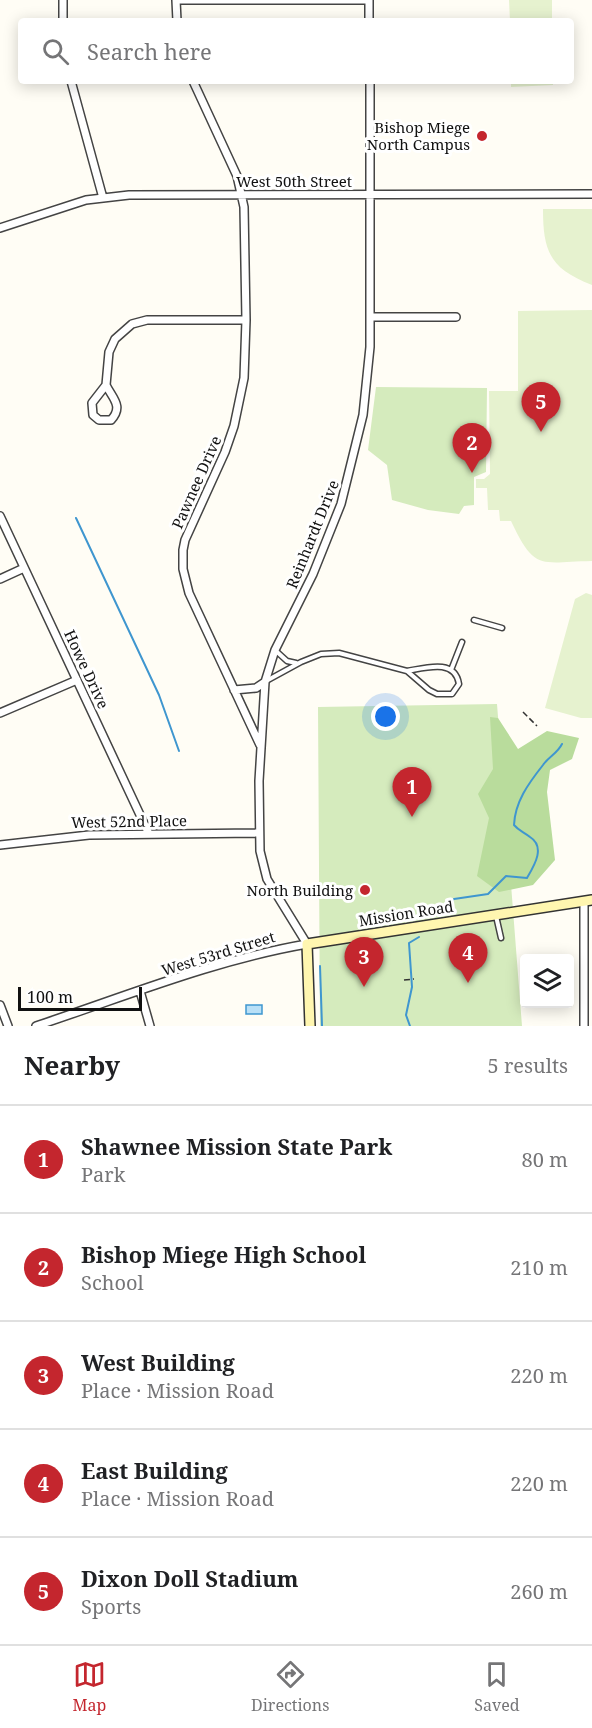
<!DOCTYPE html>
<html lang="en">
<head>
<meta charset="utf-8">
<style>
  body { margin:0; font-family:"Noto Serif",serif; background:#f2f2f2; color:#202124 }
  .controls { position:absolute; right:18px; bottom:18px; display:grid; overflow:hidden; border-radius:6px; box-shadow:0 3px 15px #0003 }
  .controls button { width:54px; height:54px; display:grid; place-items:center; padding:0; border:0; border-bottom:2px solid #e0e0e0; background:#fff; color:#202124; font:30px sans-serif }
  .scale { position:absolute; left:18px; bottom:15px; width:124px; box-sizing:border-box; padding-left:6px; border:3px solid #111; border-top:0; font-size:16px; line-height:21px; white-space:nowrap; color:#111; -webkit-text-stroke:4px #fff; paint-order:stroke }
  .you { position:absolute; left:386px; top:717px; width:21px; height:21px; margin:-15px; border:4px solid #fff; border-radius:50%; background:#1a73e8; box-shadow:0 0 0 9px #1a73e833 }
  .badge { display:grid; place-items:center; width:39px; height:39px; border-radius:50%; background:#c4262e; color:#fff; font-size:20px; font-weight:700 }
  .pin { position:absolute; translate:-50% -50px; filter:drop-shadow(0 2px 3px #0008) }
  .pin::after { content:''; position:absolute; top:32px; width:21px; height:18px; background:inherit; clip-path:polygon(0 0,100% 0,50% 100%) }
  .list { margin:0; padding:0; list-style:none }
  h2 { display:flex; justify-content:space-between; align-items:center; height:78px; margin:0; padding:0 24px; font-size:26px }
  h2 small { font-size:20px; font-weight:400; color:#757577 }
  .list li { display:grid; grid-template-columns:39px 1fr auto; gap:18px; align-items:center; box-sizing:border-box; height:108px; padding:0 24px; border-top:2px solid #e0e0e0 }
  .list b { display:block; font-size:22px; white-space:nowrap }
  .list p { margin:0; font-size:20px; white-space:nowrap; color:#757577 }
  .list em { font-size:20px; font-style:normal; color:#757577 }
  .icon { flex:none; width:33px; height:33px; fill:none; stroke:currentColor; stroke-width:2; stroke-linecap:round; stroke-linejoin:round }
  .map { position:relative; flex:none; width:592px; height:1026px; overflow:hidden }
  .search { position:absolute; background:#fff; box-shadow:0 3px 15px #0003; left:18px; right:18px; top:18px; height:66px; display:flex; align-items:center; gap:15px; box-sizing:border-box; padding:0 21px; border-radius:6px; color:#757577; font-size:22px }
  .sheet { height:618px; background:#fff }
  nav { display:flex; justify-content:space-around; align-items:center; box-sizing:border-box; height:84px; border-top:2px solid #e0e0e0; background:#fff; font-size:16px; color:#757577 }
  nav a { display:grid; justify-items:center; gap:3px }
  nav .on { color:#c4262e }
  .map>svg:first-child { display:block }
  .green { fill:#d5ebbd }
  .forest { fill:#b9dc9c }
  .pitch { fill:#e6f2cf }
  .water { fill:#b9e0f7; stroke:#3f96cf; stroke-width:1.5 }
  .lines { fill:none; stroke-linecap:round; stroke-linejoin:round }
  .stream { stroke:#3f96cf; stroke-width:2 }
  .service-casing { stroke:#444; stroke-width:7 }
  .minor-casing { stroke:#444; stroke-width:10 }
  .secondary-casing { stroke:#333; stroke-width:12 }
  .path { stroke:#333; stroke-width:1.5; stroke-dasharray:6 3; stroke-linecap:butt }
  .service { stroke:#fff; stroke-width:4 }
  .minor { stroke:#fff; stroke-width:7 }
  .secondary { stroke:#fff6b0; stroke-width:9 }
  .poi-dot { fill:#c4262e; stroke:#fff; stroke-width:2 }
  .labels { text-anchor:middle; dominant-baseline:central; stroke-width:6; stroke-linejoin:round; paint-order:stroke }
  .poi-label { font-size:15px; fill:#111; stroke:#fff; text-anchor:end }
  .street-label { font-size:15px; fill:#111; stroke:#fff }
</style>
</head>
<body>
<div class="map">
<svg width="592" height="1026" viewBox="0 0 592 1026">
  <rect width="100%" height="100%" fill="#fffdf5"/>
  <!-- green -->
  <path class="green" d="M376 387 487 388 486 472 474 477V505L464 506 459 514 428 510 392 500 387 465 368 450Z
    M497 704 522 1026H320L318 707Z"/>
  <!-- forest -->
  <path class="forest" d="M490 717 498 718 518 749 547 731 579 738 572 759 550 770 547 792 555 860 533 885 499 892 477 876 489 818 478 794 493 769Z"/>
  <!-- pitch -->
  <path class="pitch" d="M509 0H552V21H510Z
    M511 81H553V85L511 87Z
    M543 209H592V285C551 269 543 253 543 209Z
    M592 310V561C540 562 535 572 511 521H500L499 510H488L487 488H476V479H484L490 474 489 391H518V311Z
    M586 593 592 595V718H581L545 708 575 599Z"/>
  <!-- water -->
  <path class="water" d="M246 1005H262V1014H246Z"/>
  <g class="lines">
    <!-- stream -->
    <path class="stream" d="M76 518 159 695 179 751
      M433 916 454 899 488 894 506 876 527 878C534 866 546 847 530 837 524 832 519 831 514 825 515 802 528 784 543 765 549 756 557 754 562 744
      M320 966 322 1026
      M410 1026 406 1015 412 987 409 943 419 937"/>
    <!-- service casing -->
    <g class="service-casing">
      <path id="service" d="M474 620 502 628
        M276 651 287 661 296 663
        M451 670 462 642
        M268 680 301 662 321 654 339 653 407 671 429 690 437 694H452L459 684C455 658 425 668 407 671
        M496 916 501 938"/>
    </g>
    <!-- minor casing -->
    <g class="minor-casing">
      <path id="minor" d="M63 0V21
        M177 21 176 0H369V21
        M71 81 103 198
        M193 81 237 176 244 207 246 320 244 378 234 426 225 452 185 540 183 550V569L189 593 260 745
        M0 228 86 200 129 195 592 194
        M371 317H456
        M106 385C112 398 124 406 111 420H99L93 415 92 403 106 385 109 352 115 339 132 324 147 320H246
        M0 516 149 834
        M0 579 24 568
        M234 690 256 688 265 682
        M0 713 77 680
        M0 845 89 835 259 833
        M584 902V1026
        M140 991 150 1026
        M0 1005 8 1026
        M36 1026C124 997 214 960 307 944L267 879 260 851 259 781 265 682 275 650 313 574 341 504 363 415 370 347V81"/>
    </g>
    <!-- secondary casing -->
    <g class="secondary-casing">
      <path id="secondary" d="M310 1026 307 944 592 900"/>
    </g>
    <!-- path -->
    <path class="path" d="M523 712 537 726
      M474 967H476
      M404 980 414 979"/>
    <!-- service -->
    <use href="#service" class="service"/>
    <!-- minor -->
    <use href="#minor" class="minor"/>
    <!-- secondary -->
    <use href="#secondary" class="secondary"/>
  </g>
  <!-- markers -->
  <g class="poi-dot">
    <circle cx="482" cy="136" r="6"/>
    <circle cx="365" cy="890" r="6"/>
  </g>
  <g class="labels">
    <!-- poi labels -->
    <g class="poi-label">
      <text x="470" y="127">Bishop Miege<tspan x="470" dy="17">North Campus</tspan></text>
      <text x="353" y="890">North Building</text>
    </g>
    <!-- street labels -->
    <g class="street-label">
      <text x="294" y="181">West 50th Street</text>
      <text transform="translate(196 482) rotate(-66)">Pawnee Drive</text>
      <text transform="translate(312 534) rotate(-68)">Reinhardt Drive</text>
      <text transform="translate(87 669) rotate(65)">Howe Drive</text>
      <text transform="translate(129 821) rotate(-1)">West 52nd Place</text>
      <text transform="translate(406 913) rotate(-9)">Mission Road</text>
      <text transform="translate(218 953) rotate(-17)">West 53rd Street</text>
    </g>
  </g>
</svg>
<div class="controls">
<button><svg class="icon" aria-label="layers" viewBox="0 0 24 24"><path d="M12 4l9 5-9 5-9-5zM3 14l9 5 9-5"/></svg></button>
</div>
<div class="scale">100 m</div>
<div class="you"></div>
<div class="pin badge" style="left:412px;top:817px">1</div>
<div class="pin badge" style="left:472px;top:473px">2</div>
<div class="pin badge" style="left:364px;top:987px">3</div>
<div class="pin badge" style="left:468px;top:983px">4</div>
<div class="pin badge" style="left:541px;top:432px">5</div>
<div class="search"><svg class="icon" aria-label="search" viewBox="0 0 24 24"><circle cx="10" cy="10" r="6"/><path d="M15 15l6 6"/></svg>Search here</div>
</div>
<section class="sheet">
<h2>Nearby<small>5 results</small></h2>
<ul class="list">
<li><span class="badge">1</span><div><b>Shawnee Mission State Park</b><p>Park</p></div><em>80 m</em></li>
<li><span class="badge">2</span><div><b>Bishop Miege High School</b><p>School</p></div><em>210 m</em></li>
<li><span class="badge">3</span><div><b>West Building</b><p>Place · Mission Road</p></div><em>220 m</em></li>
<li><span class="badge">4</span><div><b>East Building</b><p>Place · Mission Road</p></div><em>220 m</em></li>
<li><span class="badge">5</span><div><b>Dixon Doll Stadium</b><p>Sports</p></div><em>260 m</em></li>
</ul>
</section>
<nav>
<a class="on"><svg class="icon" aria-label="map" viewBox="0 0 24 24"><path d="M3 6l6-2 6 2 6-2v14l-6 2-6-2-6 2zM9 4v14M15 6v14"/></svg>Map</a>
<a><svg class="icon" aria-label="directions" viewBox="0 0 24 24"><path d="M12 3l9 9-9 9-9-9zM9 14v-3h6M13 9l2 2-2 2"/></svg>Directions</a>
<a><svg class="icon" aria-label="saved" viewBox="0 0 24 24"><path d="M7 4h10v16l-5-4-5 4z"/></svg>Saved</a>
</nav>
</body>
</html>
